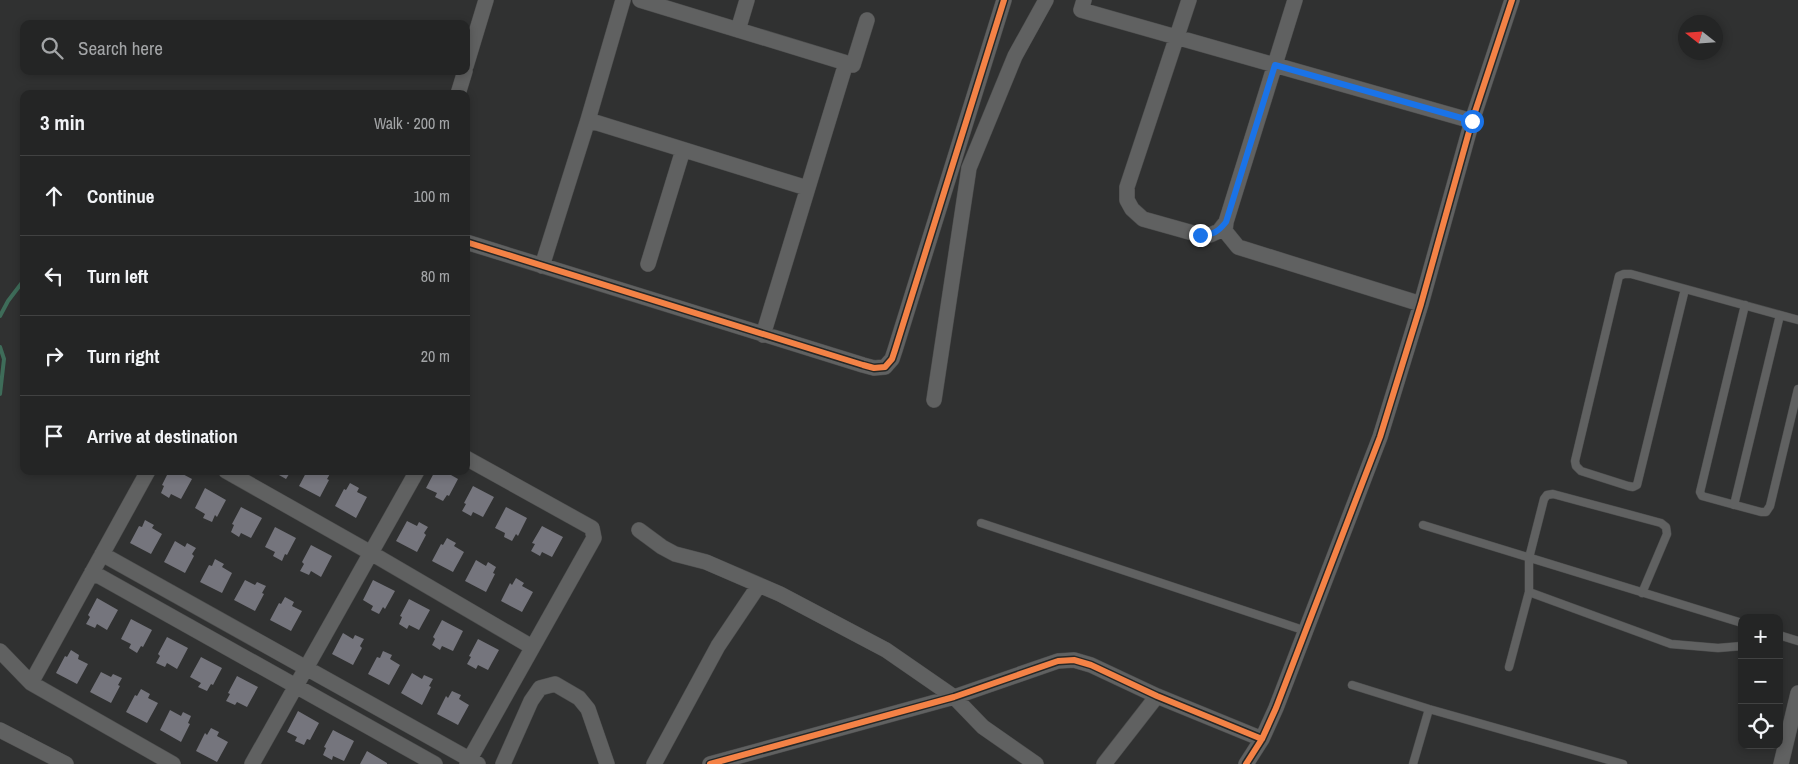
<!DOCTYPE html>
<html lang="en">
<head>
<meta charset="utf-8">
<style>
  body { margin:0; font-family:"Archivo Narrow",sans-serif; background:#2c2d2d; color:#f1f3f6 }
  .controls { position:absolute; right:15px; bottom:15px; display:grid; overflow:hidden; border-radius:10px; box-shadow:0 2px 8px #0003 }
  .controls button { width:45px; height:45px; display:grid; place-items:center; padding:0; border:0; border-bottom:1px solid #414242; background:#242525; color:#f1f3f6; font:25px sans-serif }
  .compass { position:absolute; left:1678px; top:15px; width:45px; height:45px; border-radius:50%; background:#242525; box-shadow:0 2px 8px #0003; rotate:287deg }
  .stop { position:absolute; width:15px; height:15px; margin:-11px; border:4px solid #1a73e8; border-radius:50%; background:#fff }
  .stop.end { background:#1a73e8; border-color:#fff; box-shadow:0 1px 5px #0008 }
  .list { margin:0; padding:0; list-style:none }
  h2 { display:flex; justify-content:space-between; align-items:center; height:65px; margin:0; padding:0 20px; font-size:21px }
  h2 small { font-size:16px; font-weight:400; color:#a3a5a7 }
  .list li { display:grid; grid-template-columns:32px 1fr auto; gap:15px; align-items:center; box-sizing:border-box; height:80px; padding:0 20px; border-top:1px solid #414242 }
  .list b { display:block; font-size:19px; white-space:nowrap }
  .list em { font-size:16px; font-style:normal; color:#a3a5a7 }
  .icon { flex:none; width:28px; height:28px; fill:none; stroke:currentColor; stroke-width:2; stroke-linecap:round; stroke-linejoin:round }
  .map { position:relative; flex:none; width:1798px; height:764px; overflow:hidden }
  .search { position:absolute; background:#242525; box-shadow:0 2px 8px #0003; left:20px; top:20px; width:450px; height:55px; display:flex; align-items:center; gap:12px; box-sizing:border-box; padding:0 18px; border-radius:10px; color:#a3a5a7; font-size:19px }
  .panel { position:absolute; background:#242525; box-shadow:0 2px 8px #0003; left:20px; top:90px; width:450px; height:385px; border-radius:10px }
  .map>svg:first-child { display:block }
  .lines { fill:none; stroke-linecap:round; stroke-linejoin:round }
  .stream { stroke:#3e6c59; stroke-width:4 }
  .building { fill:#75757d }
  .lane-casing { stroke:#4c4d4d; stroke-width:9 }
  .street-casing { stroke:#4c4d4d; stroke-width:16 }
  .lane { stroke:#606161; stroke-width:8 }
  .street { stroke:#606161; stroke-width:15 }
  .cycleway-casing { stroke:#262827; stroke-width:9 }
  .cycleway { stroke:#f48246; stroke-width:6 }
  .route { stroke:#1a73e8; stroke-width:6 }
</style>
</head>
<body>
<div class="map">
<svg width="1798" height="764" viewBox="0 0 1798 764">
  <rect width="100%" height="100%" fill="#303131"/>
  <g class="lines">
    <!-- stream -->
    <path class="stream" d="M0 316 8 301 24 280
      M0 347 4 359 0 394"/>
  </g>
  <!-- building -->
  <path class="building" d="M169 471H177L192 479 181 499 171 494 169 498 161 493 164 486 162 485Z
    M272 471H291L286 479Z
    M307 471 331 472 327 479 329 480 320 497 299 486Z
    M435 471H444L458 479 449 496 447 495 443 501 435 497 437 493 426 488Z
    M350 483 359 488 357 492 367 497 356 518 335 506 344 489 346 490Z
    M473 486 494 497 483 517 473 512 471 516 462 511 466 504 464 503Z
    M205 488 226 500 217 517 215 515 212 522 203 518 205 514 195 508Z
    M241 507 262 518 251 538 241 533 239 537 231 532 234 525 232 524Z
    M506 507 527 518 518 536 516 534 512 541 504 537 505 533 495 528Z
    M145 520 154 525 152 528 162 534 151 554 130 543 139 526 142 527Z
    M407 521 417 526 419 522 428 527 424 533 426 535 417 552 396 541Z
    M542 526 563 537 552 557 542 552 540 556 531 551 535 544 532 543Z
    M275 527 296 538 287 555 285 554 282 561 273 556 275 552 265 547Z
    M447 538 456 543 454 546 464 552 453 572 432 561 441 544 443 545Z
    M175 541 185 547 187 543 196 548 192 554 194 556 185 573 164 562Z
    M311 545 332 556 321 577 311 571 309 575 300 571 304 564 302 562Z
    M215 559 224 564 222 567 232 573 222 593 200 582 209 565 212 566Z
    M476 560 486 566 488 562 496 567 493 573 495 574 486 592 465 581Z
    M516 578 524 583 522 586 533 592 522 612 501 601 510 583 512 585Z
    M245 580 255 585 257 582 266 586 262 593 264 594 255 611 234 600Z
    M373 580 395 591 385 609 383 607 379 614 371 610 373 606 363 600Z
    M285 597 294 602 292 606 302 611 291 631 270 620 279 603 281 604Z
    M97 598 118 610 107 630 97 624 95 628 86 624 90 617 88 615Z
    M409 599 430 610 419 630 409 625 407 629 399 624 402 617 400 616Z
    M131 619 152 630 143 647 141 646 137 653 129 648 131 644 121 639Z
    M442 620 463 631 453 651 442 646 440 650 432 645 435 639 433 637Z
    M343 633 353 639 355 635 364 639 360 646 362 648 353 665 332 654Z
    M167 637 188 648 177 669 167 663 165 667 156 663 160 656 158 654Z
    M478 639 499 650 488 670 478 665 476 669 467 664 471 657 469 656Z
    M71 650 79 655 78 659 88 664 77 684 56 673 65 656 67 657Z
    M383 651 392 655 390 659 400 665 389 685 368 674 377 657 380 658Z
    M201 657 222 668 213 685 211 684 207 691 198 687 201 683 190 677Z
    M101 672 111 677 113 674 122 678 118 685 120 686 111 703 90 692Z
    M412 673 422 679 424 675 433 679 429 686 431 687 422 705 401 693Z
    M237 676 258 687 247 707 237 702 235 705 226 701 230 694 228 693Z
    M141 689 150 694 148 698 158 703 147 723 126 712 135 695 137 696Z
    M452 691 461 695 459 699 469 705 458 725 437 714 446 696 448 698Z
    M170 710 181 716 183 712 191 716 188 723 190 724 181 742 160 730Z
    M298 711 319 723 310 740 307 739 304 745 295 741 297 737 287 732Z
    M211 728 219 732 217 736 228 742 217 762 196 751 205 733 207 735Z
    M333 730 354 741 344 761 333 756 332 760 323 755 326 748 324 747Z
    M367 751 387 763V764H360Z"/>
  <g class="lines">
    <!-- lane casing -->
    <g class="lane-casing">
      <path id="lane" d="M1685 289 1637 485 1633 487 1628 486 1581 471 1576 466 1575 461 1619 276 1624 274H1631L1798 320
        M1745 305 1700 492 1702 496 1761 512H1766L1770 506 1798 389
        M1734 505 1780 315
        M981 523 1306 631
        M1423 525 1742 623
        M1529 592 1671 644 1718 648 1742 646
        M1779 635 1798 641
        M1509 667 1529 592V558L1544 499 1547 495 1553 494 1661 523 1666 527 1667 534 1642 593
        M1352 685 1429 709 1623 764
        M1413 764 1429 709"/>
    </g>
    <!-- street casing -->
    <g class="street-casing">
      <path id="street" d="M640 0 853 65 867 20
        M1084 0 1081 10 1472 121
        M1189 0 1127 187V200L1132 209 1143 219 1200 235H1210L1219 231 1226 222
        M1295 0 1226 222 1225 231 1238 247 1421 304
        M738 30 747 0
        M466 66 486 0
        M458 94 465 71
        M588 120 807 188
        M466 242 863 365 874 368 885 367 892 359 895 350 1004 0
        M648 264 683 150
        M542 266 588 120 623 0
        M763 335 846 63
        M934 400 969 168 1015 56 1046 0
        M466 458 592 528 594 538 467 764
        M226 471 371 553 532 647
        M639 530 662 547 675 554 706 562 780 594 886 650 954 697 983 727 1036 764
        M102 554 478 764
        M92 572 435 764
        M0 651 31 683 173 764
        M31 683 148 471
        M0 730 66 764
        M252 764 417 471
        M503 764 531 701 540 688 555 684 579 698 588 709 607 764
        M654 764 718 646 759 585
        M710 764 954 697 1058 661 1074 660 1091 665 1157 696 1262 739
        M1104 764 1157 696
        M1246 764 1262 739 1276 708 1380 437 1421 304 1472 121 1512 0
        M1781 764 1798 693"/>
    </g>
    <!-- lane -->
    <use href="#lane" class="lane"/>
    <!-- street -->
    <use href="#street" class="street"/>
    <!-- cycleway casing -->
    <g class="cycleway-casing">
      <path id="cycleway" d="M466 242 863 365 874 368 885 367 892 359 895 350 1004 0
        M710 764 954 697 1058 661 1074 660 1091 665 1157 696 1262 739
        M1246 764 1262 739 1276 708 1380 437 1421 304 1472 121 1512 0"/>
    </g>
    <!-- cycleway -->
    <use href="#cycleway" class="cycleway"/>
  </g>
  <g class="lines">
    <!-- route -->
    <path class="route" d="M1200 235C1213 235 1218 232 1226 222L1275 65 1472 121"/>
  </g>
</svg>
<div class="controls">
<button>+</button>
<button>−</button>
<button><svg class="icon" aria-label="locate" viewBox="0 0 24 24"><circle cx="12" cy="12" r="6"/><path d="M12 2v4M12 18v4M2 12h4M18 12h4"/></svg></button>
</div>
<svg class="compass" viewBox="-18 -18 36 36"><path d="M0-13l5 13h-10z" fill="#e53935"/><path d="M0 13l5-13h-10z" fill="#a3a5a7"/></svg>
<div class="stop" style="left:1472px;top:121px"></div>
<div class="stop end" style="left:1200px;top:235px"></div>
<div class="search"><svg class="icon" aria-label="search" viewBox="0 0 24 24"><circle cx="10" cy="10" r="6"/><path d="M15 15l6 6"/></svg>Search here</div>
<section class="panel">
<h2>3 min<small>Walk · 200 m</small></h2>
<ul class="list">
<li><svg class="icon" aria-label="ahead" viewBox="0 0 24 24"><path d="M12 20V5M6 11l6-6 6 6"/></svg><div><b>Continue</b></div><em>100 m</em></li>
<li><svg class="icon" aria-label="left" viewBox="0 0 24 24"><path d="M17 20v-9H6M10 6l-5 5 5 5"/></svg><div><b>Turn left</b></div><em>80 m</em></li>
<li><svg class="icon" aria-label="right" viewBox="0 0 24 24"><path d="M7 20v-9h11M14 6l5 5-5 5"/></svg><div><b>Turn right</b></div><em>20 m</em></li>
<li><svg class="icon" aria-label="arrive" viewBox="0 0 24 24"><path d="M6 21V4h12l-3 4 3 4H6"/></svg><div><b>Arrive at destination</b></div></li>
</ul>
</section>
</div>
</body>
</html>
